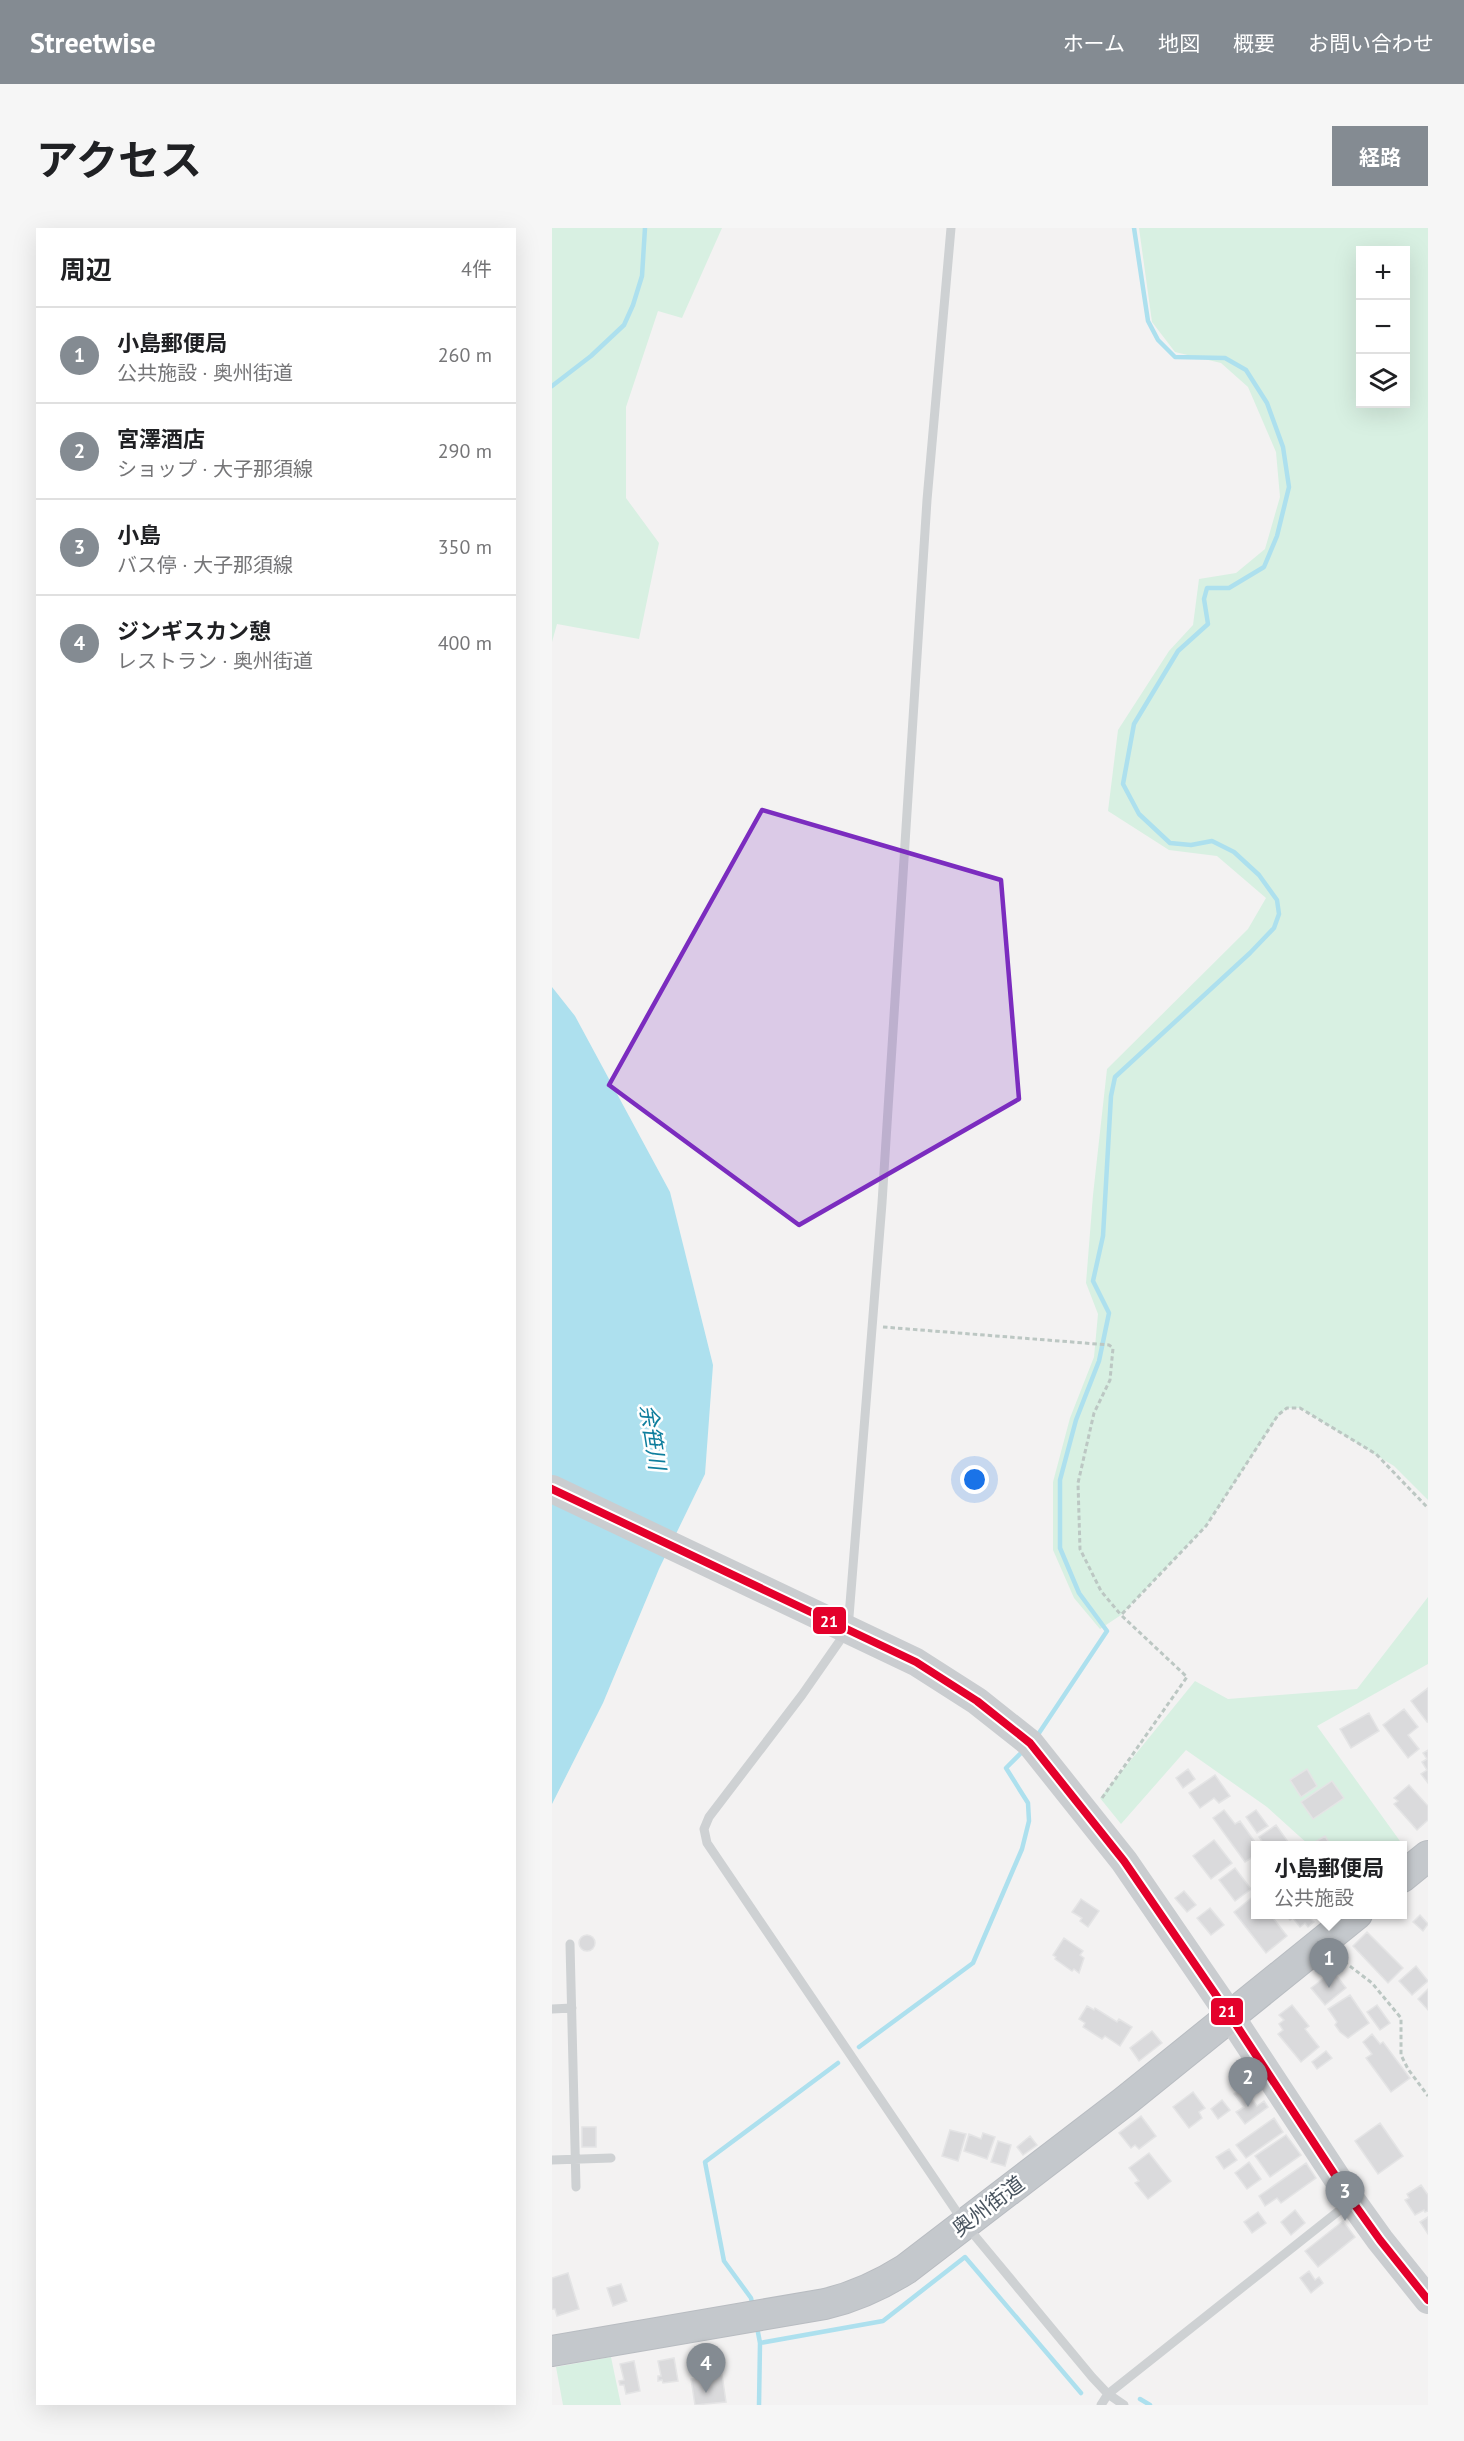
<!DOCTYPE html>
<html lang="ja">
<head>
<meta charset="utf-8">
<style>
  body { margin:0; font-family:"PT Sans","Noto Sans JP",sans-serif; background:#f6f6f6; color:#202124 }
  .controls { position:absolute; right:18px; top:18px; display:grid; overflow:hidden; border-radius:0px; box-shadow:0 6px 24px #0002 }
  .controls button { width:54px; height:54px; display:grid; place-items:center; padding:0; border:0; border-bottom:2px solid #e0e0e0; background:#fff; color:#202124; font:30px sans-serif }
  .you { position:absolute; left:423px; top:1252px; width:21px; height:21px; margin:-15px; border:4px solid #fff; border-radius:50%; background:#1a73e8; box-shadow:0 0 0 9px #1a73e833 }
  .badge { display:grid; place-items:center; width:39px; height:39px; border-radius:50%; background:#848b92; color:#fff; font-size:20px; font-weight:700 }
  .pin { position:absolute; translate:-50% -50px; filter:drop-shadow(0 2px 3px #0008) }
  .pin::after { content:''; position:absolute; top:32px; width:21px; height:18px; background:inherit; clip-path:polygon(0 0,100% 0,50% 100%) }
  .popup { position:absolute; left:699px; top:1613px; width:156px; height:78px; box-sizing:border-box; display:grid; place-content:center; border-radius:0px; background:#fff; filter:drop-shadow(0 2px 4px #0005); font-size:20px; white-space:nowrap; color:#757577 }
  .popup b { font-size:22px; color:#202124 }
  .popup::after { content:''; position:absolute; left:50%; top:100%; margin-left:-12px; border:12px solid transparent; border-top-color:#fff }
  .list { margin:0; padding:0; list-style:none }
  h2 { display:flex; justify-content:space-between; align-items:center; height:78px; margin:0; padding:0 24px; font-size:26px }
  h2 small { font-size:20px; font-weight:400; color:#757577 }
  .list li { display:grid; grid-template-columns:39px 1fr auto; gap:18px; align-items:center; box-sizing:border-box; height:96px; padding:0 24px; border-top:2px solid #e0e0e0 }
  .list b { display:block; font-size:22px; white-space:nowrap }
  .list p { margin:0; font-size:20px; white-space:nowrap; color:#757577 }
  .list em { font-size:20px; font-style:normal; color:#757577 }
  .icon { flex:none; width:33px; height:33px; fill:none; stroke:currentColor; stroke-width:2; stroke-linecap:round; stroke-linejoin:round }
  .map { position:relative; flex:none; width:876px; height:2177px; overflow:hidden; border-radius:0px }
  header { display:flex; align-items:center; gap:36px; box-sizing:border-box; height:84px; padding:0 30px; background:#848b92; color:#fff }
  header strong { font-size:28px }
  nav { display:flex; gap:33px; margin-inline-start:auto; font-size:21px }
  .intro { display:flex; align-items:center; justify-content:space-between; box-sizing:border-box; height:144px; padding:0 36px }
  h1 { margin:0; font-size:42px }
  .button { padding:15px 27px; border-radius:0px; background:#848b92; color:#fff; font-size:21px; font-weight:700 }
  main { display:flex; gap:36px; padding:0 36px }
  aside { flex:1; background:#fff; border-radius:0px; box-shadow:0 6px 24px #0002 }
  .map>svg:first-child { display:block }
  .green { fill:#d8f0e2; fill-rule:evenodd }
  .water { fill:#ade0ee }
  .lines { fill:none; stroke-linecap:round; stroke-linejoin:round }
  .stream { stroke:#ade0ee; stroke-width:4.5 }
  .building { fill:#dadadc; stroke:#e4e4e5; stroke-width:1.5 }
  .trunk-casing { stroke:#b8bcc1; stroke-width:32 }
  .path { stroke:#bcc7c3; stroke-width:3; stroke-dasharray:4.5 3; stroke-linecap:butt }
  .service { stroke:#ced1d3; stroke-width:9 }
  .primary { stroke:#cacdd0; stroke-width:28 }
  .trunk { stroke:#c4c8cc; stroke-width:30 }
  .bus-1-casing { stroke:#fff; stroke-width:12 }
  .bus-1 { stroke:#e4002b; stroke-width:8 }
  .marked { fill:#7b2cbf; fill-opacity:0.2; stroke:#7b2cbf; stroke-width:4.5; stroke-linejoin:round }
  .labels { text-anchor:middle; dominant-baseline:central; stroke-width:5; stroke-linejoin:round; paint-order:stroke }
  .street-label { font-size:21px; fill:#49545f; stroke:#fff }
  .water-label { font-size:22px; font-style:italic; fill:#0e7e9d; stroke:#fff }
  .line-badge { stroke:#fff; stroke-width:2 }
  .badge-label { font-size:16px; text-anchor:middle; font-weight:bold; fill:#fff }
</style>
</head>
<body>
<header>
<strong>Streetwise</strong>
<nav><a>ホーム</a><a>地図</a><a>概要</a><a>お問い合わせ</a></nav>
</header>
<div class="intro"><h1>アクセス</h1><a class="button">経路</a></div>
<main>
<aside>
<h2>周辺<small>4件</small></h2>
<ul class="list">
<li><span class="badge">1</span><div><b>小島郵便局</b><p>公共施設 · 奥州街道</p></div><em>260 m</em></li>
<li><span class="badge">2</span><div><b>宮澤酒店</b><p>ショップ · 大子那須線</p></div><em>290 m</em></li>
<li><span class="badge">3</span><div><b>小島</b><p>バス停 · 大子那須線</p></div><em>350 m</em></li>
<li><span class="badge">4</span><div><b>ジンギスカン憩</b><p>レストラン · 奥州街道</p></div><em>400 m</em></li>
</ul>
</aside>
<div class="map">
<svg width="876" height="2177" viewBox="0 0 876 2177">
  <rect width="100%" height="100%" fill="#f3f2f2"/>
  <!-- green -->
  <path class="green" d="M0 0H170L130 90 106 83 74 179V270L107 315 87 411 5 396 0 414Z
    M587 0H876V1272L842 1238 748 1180H735L726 1188 654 1298 569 1387 548 1401 522 1370 501 1322V1254L518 1190 542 1129 546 1086 534 1055 541 967 555 841 696 701 714 670 665 628 617 622 556 583 566 502 617 423 641 397 647 351 684 345 713 321 728 269 724 224 696 159 669 135 623 124 600 94ZM808 22H854V176H808Z
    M876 1369V1436L765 1498 853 1620 851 1621 850 1618 757 1617 715 1579 634 1522 569 1596 548 1570 643 1453 676 1471 805 1461Z
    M59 2129 69 2177H11L4 2139Z"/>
  <!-- water -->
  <path class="water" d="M0 759 23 788 118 964 161 1137 153 1246 107 1341 51 1475 0 1576Z"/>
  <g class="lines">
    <!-- stream -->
    <path class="stream" d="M0 158 39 128 72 97 81 77 90 48 93 0
      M485 1508 555 1403 527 1365 508 1320V1252L524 1192 547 1133 557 1085 541 1053 551 1008 559 868 563 849 698 725 722 700 727 686 725 672 707 647 682 624 660 613 639 617 618 615 587 586 571 556 582 496 626 423 656 396 652 371 655 360H677L712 339 725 308 737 259 731 219 715 175 694 142 673 130 623 129 606 112 596 93 582 0
      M307 1819 421 1735 470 1621 477 1593 476 1575 454 1540 471 1523
      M201 2079 199 2070 172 2033 153 1934 286 1835
      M205 2099 208 2115 207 2177
      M208 2115 331 2093 413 2029 529 2165
      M588 2171 598 2177"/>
  </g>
  <!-- building -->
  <path class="building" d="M876 1460V1494H875L859 1473Z
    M852 1481 866 1499 856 1507 867 1521 856 1530 831 1497Z
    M817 1485 827 1503 799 1520 788 1501Z
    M876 1522V1555L869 1546 875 1542 870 1534 875 1531 871 1525Z
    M636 1541 643 1551 631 1560 624 1550Z
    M755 1541 765 1558 749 1569 738 1552Z
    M663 1547 678 1568 667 1575 662 1570 648 1580 637 1565Z
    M780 1553 792 1570 761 1591 749 1574Z
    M857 1557 876 1578V1592L865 1602 842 1576 846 1573 842 1570Z
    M672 1582 683 1596 688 1593 706 1618H704V1627L693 1634 661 1590Z
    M704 1582 716 1598 705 1605 694 1589Z
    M724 1597 739 1618H713L707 1609Z
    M773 1608 779 1618H765L763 1614Z
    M662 1612 680 1635 659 1651 641 1628Z
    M683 1640 699 1661 683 1673 667 1652Z
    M632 1663 644 1677 635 1684 623 1670Z
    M703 1667 704 1686H718L735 1708 714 1725 682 1684Z
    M529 1671 547 1683 536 1699 528 1693 530 1690 520 1684Z
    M658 1680 672 1697 659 1707 645 1690Z
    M733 1686H763L764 1688 759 1691 762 1694 756 1699 753 1695 748 1699 741 1690 738 1692Z
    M868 1687 876 1696 871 1703 861 1694Z
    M815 1704 851 1740 836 1755 801 1718Z
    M27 1715a8 8 0 1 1 16 0a8 8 0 1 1-16 0Z
    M512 1710 531 1723 528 1727 532 1730 527 1745 522 1741 520 1743 503 1731 504 1729 501 1727Z
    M864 1738 876 1753 860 1767 847 1753Z
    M781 1743 794 1760 773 1777 759 1760Z
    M876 1761V1782L866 1771Z
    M798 1767 817 1795 796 1810 788 1804 783 1797 785 1794 776 1781Z
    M740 1777 757 1798 753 1801 767 1819 749 1834 726 1806 731 1802 727 1796 732 1792 727 1787Z
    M825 1777 838 1795 828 1802 815 1784Z
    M535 1778 542 1782 543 1780 565 1794 567 1791 580 1799 568 1818 553 1808 550 1811 531 1799 533 1795 527 1791Z
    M600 1803 610 1815 587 1833 578 1820Z
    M820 1806 828 1816 831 1814 858 1850 839 1864 814 1830 820 1826 811 1814Z
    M774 1823 780 1830 765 1841 760 1834Z
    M691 1859 705 1878 712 1873 716 1879 693 1896 684 1884 692 1879 682 1866Z
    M641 1864 653 1880 647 1884 650 1890 637 1900 621 1879Z
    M670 1872 678 1882 666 1891 659 1881Z
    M589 1888 604 1908 587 1921 583 1917 579 1920 567 1905Z
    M722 1890 731 1904 694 1930 684 1917Z
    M828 1895 851 1928 826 1946 803 1913Z
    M30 1899H44V1919H30Z
    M398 1902 414 1906 406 1933 390 1928Z
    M431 1905 443 1909 435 1931 412 1923 417 1906 429 1911Z
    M734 1907 749 1927 718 1949 703 1928Z
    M478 1908 485 1917 471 1927 465 1919Z
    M446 1913 459 1917 453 1938 439 1934Z
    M677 1921 685 1932 672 1941 664 1929Z
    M597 1925 619 1953 596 1971 583 1955 587 1953 577 1940Z
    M697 1934 709 1951 695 1961 683 1945Z
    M754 1935 764 1950 729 1975 725 1970 713 1978 707 1968Z
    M869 1957 876 1967V1983L873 1984 872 1982 863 1987 853 1972 857 1970 855 1966Z
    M743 1982 753 1995 739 2007 729 1994Z
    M706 1984 714 1995 700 2005 692 1994Z
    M876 1989V2006L868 1994Z
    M791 1993 803 2009 766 2039 753 2023Z
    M757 2043 763 2052 767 2049 771 2055 759 2065 748 2050Z
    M16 2045 27 2081 5 2088 3 2081H0V2050Z
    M69 2056 75 2073 61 2078 55 2060Z
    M122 2130 126 2153 111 2155 110 2152 106 2153V2148H109L106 2133Z
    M82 2133 88 2163 74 2166 72 2157H68L67 2153 72 2152 68 2136Z
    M170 2146 174 2174 143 2177 139 2151Z"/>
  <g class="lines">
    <!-- trunk casing -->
    <g class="trunk-casing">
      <path id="trunk" d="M850 1649 876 1628
        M0 2123 273 2076C303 2069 327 2058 354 2041L572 1874 805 1686"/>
    </g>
    <!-- path -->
    <path class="path" d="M331 1099 545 1116 557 1117 561 1120 558 1152 542 1185 526 1255 528 1321 549 1363 569 1387
      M550 1570 635 1449 569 1387 654 1298 726 1187 735 1180H748L824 1226 876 1280
      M786 1729 820 1755 849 1790V1827L856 1841 876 1868"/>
    <!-- service -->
    <path class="service" d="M399 0 375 272 330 975 296 1401 250 1467 157 1589 152 1601 155 1615 413 1996 540 2149 556 2166 572 2177
      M18 1716 24 1959
      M0 1781 20 1780
      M0 1932 59 1930
      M549 2177 556 2166 798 1974"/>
    <!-- primary -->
    <path class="primary" d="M0 1261 364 1434 425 1473 478 1515 572 1633 679 1789 800 1973 828 2012 876 2072"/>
    <!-- trunk -->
    <use href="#trunk" class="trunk"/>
    <!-- bus-1 casing -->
    <g class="bus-1-casing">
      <path id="bus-1" d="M0 1261 364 1434 425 1473 478 1515 572 1633 679 1789 800 1973 828 2012 876 2072"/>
    </g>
    <!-- bus-1 -->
    <use href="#bus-1" class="bus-1"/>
  </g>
  <!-- marked area -->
  <path class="marked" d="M210 582 449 652 467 871 247 997 57 857Z"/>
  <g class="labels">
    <!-- street labels -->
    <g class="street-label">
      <text transform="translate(436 1978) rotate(-37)">奥州街道</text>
    </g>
    <!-- water labels -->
    <g class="water-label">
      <text transform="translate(101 1209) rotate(81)">余笹川</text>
    </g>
  </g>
  <g class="line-badge">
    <rect x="260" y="1378" width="35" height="29" rx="6" fill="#e4002b"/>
    <rect x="658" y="1769" width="34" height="29" rx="6" fill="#e4002b"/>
  </g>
  <g class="badge-label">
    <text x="277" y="1399">21</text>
    <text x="675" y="1789">21</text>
  </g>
</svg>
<div class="controls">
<button>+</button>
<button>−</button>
<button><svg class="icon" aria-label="layers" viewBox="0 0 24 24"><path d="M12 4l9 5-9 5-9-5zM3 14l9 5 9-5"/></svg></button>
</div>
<div class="you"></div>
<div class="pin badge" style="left:777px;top:1760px">1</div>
<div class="popup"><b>小島郵便局</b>公共施設</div>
<div class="pin badge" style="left:696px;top:1879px">2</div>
<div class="pin badge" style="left:793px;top:1993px">3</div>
<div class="pin badge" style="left:154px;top:2165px">4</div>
</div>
</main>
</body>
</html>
